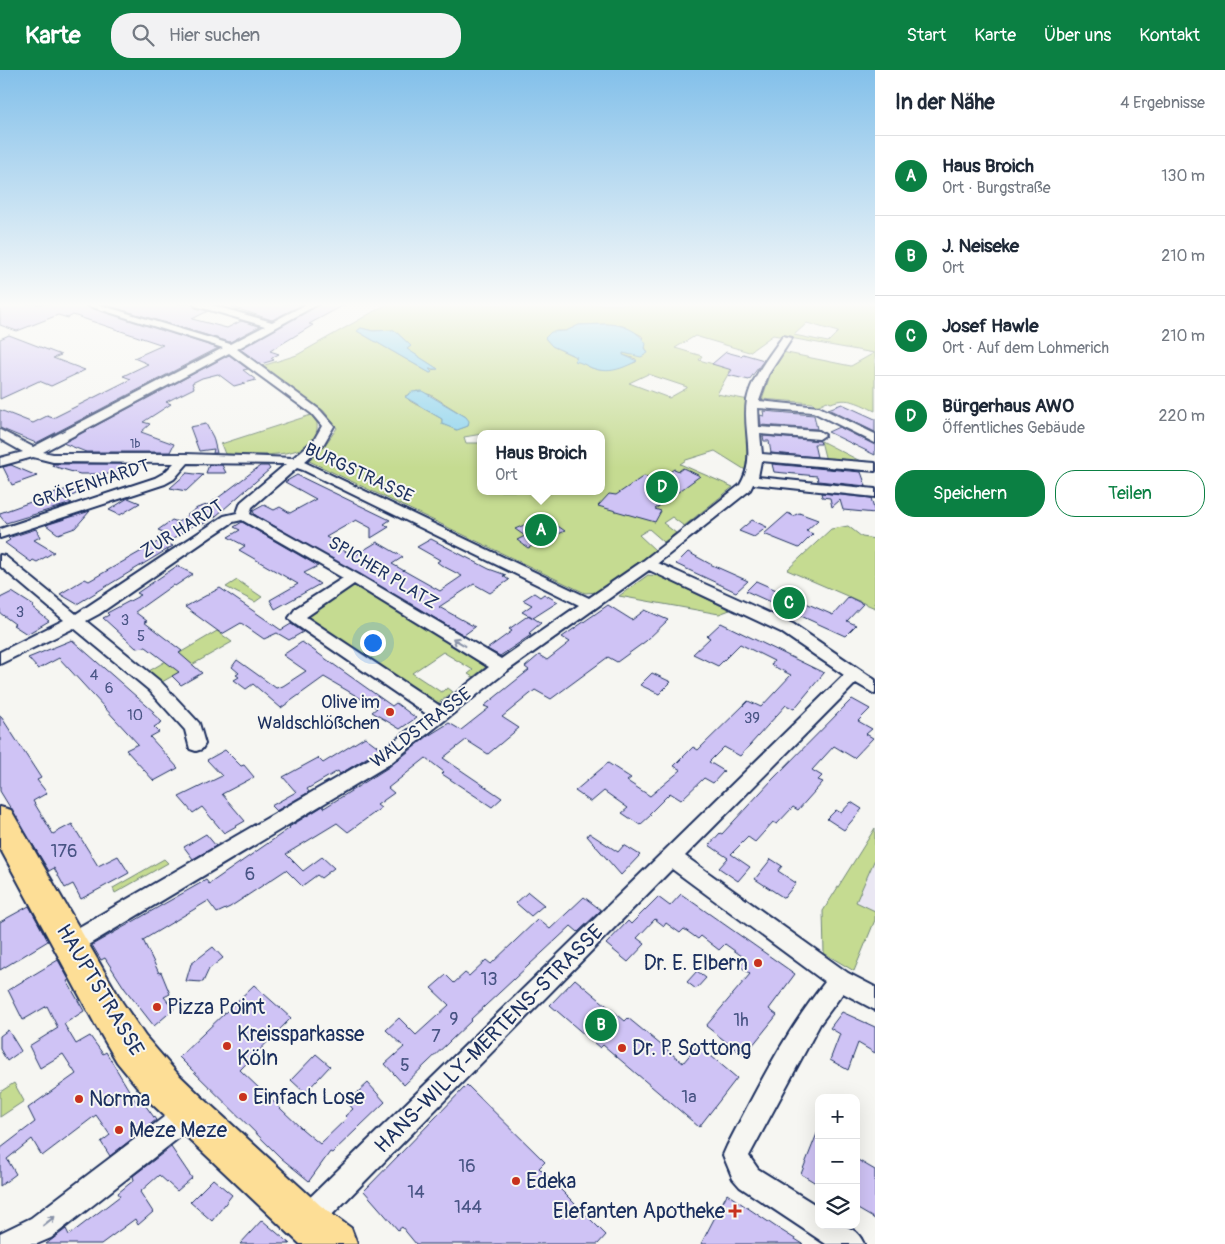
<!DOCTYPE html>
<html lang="de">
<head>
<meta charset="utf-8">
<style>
  body { margin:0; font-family:Pangolin,sans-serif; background:#f2f2f3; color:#1f2937 }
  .controls { position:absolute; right:15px; bottom:15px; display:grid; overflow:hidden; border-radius:10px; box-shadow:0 5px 20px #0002 }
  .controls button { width:45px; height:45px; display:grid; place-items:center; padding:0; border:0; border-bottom:1px solid #e0e1e3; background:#fff; color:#1f2937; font:25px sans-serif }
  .you { position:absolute; left:372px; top:572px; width:18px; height:18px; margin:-12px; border:4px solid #fff; border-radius:50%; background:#1a73e8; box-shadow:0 0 0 8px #1a73e833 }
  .badge { display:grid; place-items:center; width:32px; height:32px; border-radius:50%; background:#0b8043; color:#fff; font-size:16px; font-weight:700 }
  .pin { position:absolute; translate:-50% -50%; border:2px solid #fff; box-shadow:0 1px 5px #0006 }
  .popup { position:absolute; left:477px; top:360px; width:128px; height:65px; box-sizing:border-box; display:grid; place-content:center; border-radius:10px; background:#fff; filter:drop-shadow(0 1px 4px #0005); font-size:16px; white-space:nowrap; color:#747a83 }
  .popup b { font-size:19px; color:#1f2937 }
  .popup::after { content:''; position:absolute; left:50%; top:100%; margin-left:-10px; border:10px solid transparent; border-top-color:#fff }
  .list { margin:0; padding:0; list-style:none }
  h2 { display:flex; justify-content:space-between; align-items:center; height:65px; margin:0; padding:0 20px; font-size:21px }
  h2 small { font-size:16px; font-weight:400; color:#747a83 }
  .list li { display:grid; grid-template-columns:32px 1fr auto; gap:15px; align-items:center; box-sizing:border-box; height:80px; padding:0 20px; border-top:1px solid #e0e1e3 }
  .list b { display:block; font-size:19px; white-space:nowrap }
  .list p { margin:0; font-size:16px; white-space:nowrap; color:#747a83 }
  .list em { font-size:16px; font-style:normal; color:#747a83 }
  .actions { display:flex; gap:10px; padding:15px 20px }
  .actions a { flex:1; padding:11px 0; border:1px solid #0b8043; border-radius:20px; text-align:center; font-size:18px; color:#0b8043 }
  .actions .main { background:#0b8043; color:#fff }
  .icon { flex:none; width:28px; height:28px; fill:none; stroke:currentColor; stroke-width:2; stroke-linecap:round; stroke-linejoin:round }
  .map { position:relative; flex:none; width:875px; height:1174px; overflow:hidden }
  header { display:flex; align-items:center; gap:30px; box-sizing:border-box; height:70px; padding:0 25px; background:#0b8043; color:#fff }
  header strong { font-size:24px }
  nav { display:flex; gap:28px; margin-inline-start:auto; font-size:18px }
  .search { width:350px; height:45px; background:#f2f2f3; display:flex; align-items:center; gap:12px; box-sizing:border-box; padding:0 18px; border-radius:20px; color:#747a83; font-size:19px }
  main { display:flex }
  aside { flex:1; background:#fff }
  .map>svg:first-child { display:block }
  .built { fill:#eae7f3 }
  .green { fill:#c5db91; stroke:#708578; fill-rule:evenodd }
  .water { fill:#8bd2ec; stroke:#5e91b3 }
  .building { fill:#cfc3f5; stroke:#1b2f5e }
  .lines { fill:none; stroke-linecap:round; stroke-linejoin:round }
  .street-casing { stroke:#1b2f5e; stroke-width:4 }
  .primary-casing { stroke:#1b2f5e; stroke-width:4 }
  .street { fill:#f6f6f2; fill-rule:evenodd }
  .primary { fill:#fdde96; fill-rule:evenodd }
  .oneway { stroke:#8892a8 }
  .poi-dot { fill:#c8321e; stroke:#f6f6f2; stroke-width:2 }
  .labels { text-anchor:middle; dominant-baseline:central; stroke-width:4; stroke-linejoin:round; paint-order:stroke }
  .far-number-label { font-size:12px; fill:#485484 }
  .number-label { font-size:15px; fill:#485484 }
  .street-label { font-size:18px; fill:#1b2f5e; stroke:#f6f6f2 }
  .poi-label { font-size:18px; fill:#1b2f5e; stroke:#f6f6f2; text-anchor:end }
  .near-number-label { font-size:18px; fill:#485484 }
  .near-poi-label { font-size:21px; fill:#1b2f5e; stroke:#f6f6f2; text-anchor:start }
  .near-street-label { font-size:21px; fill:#1b2f5e; stroke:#f6f6f2 }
</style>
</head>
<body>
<header>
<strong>Karte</strong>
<div class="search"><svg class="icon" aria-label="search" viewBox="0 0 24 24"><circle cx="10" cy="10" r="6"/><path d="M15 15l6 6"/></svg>Hier suchen</div>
<nav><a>Start</a><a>Karte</a><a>Über uns</a><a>Kontakt</a></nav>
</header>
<main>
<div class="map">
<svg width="875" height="1174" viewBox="0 0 875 1174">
  <rect width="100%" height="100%" fill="#f6f6f2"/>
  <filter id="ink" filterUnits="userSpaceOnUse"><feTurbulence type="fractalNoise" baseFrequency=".02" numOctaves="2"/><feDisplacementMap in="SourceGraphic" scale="10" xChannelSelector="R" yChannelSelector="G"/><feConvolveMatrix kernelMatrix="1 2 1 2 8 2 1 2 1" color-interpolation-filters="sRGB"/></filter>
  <g filter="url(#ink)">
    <!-- built -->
    <path class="built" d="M875 789V841L856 832Z"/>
    <!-- green -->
    <path class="green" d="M387 234H875V341C860 334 848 326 831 333L827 331 815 337 813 333 762 329 775 291 782 282 851 296 874 283 773 265 749 282 695 266 675 278 702 286 699 290 731 299 717 324 749 330 747 401 715 381 686 390 680 394 733 417 684 456 672 447 663 453 676 463 664 472 649 459 639 465 655 480 599 522 585 523 307 390 325 375 337 358 324 341 262 296 297 285ZM807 253 838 262 828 272 794 265ZM606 254 623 256 642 266 647 283 643 286 623 283V285L636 289V292C620 297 609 304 592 298 586 296 583 291 577 291L576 287 552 276 545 268 556 261H566L579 255ZM361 258 373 261 394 260 411 276 406 279 438 299 429 300 432 302 430 303 357 261ZM648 304 687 317V318L669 328 629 313ZM417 321 431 325 466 347 468 356 456 360 442 353V349L410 331 405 326ZM488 363 601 364V421H481V373H466L464 367Z
      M311 345 317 353C321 393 250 384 225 384L221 374Z
      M821 371 868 395 826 391Z
      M848 456 862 467 875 469V538L787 500 831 459Z
      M648 505 660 506 730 540 719 544 619 526Z
      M237 510 262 527 255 532 226 517Z
      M354 515 359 517 486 597 473 607 468 604 473 600 443 582 412 603 441 622 448 618 453 622 437 634 306 549V543Z
      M217 561 232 572 162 612 149 601Z
      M875 758V789L856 832 875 841V850L854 901 824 883 823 841Z
      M164 789 168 793 115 823 113 818Z
      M14 1013 24 1031 0 1047V1022Z"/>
    <!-- water -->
    <path class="water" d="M606 254C622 254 638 260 646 274L645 278 648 283 641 287 623 283V285L637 291C621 299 609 304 592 298 585 295 581 292 574 291L577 287 552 276 545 268 551 262 566 261 579 255Z
      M361 258 373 261 394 260 411 276 407 279 438 299H429L432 302 430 303 357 261Z
      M422 321 466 347 469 351 468 356 457 360 442 354V349L405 327 412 322Z"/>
    <!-- building -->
    <path class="building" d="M0 234H81L218 278 36 373 0 358V340L33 353 47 346 53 348 131 309 123 306 148 294 134 288 163 275 73 245 68 248 58 245 17 261 0 255Z
      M102 234H192L195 238 208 241 192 249 227 258 241 251 260 256 230 272Z
      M232 234H304L272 250 232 237Z
      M320 234H346L309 254 313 255 270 281 279 284 271 288 274 290 261 294 240 279Z
      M9 265 61 285 53 288 85 300 51 316 39 311 0 329V269Z
      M726 282 741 286 743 284 764 290 749 310 728 305 732 300 712 294Z
      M229 285 248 299 243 300 256 310 234 316 218 304 202 308 192 313 194 318 166 332 171 334 143 352 150 354 141 362 174 374 170 382H86L63 373Z
      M842 334 875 349V362L828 339Z
      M763 341 814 345 817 359 761 355 760 345 764 346Z
      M206 354 213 367 217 383H213L214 379 199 381 190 357Z
      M839 357 875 375V385L828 362Z
      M763 366 820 371 821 374H814L817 387 771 383 769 371H764Z
      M53 394H127L121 396V404H80L52 396Z
      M772 394 861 402 866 416 818 411 817 406 774 402Z
      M11 395 37 406 12 415 3 397Z
      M209 395H222L226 403H206Z
      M260 396H268L270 399 216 446 203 454 199 452 170 471 159 465 163 462 158 460 172 450 178 452 197 438 210 434Z
      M683 398 700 406 655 439 661 441 655 452 598 436 609 424 616 425 644 406 648 407 654 403 663 407 674 399 679 401Z
      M187 403 203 405 186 421 170 418Z
      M297 405 390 450 384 454 389 457 371 468V458L356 450 326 467 335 472 332 474 354 486 377 472 403 487 392 494 440 521 462 506 441 495 437 492 440 490 417 477 431 469 489 499 506 505 503 506 509 510 490 523 474 514 439 537 475 557 464 565 255 445 253 441 264 435 274 440 280 437 290 443 316 429 285 412Z
      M81 414 83 420 65 430 72 433 6 453 0 446V443Z
      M821 423 871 428 875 443 843 440 840 430 832 437 830 428 822 427Z
      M128 428 140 433 120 445 109 440Z
      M90 441 75 458 58 464 46 455Z
      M788 443 793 446 799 443 818 450 806 461 813 464 799 478 764 464Z
      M538 449 546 455 552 452 565 461 528 478 517 470 525 466 515 459Z
      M752 450 767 457 754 467 739 461Z
      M242 452 318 496 304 503 320 514 275 539 270 530 298 514 239 480 245 476 228 467 240 460 234 457Z
      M36 459 40 467 34 470 54 482 37 492 33 490 31 492 5 473 10 470 8 468Z
      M161 470 173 476 77 534 60 524 85 509 89 511Z
      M688 482 712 495 748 511 736 522 676 494Z
      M177 496 193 504 175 516 173 515 135 542 147 551 144 552 182 581 179 583 202 603 181 615 172 606 179 602 146 577 136 578 103 548 109 545 107 543 141 525 137 523Z
      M756 511 833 545 849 527 863 534 847 551 856 555 845 566 746 521Z
      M220 518 281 560 291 554 303 562 289 570 277 563 264 569 241 553 222 564 185 537Z
      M12 522 34 536 32 537 49 551 27 564 13 555 15 554 0 543V528Z
      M534 523 540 527 544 524 558 532 533 548 522 542 532 535 523 530Z
      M608 535 632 550 645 540 668 550 646 571 617 592 608 587 551 629 535 620 502 647 519 658 488 684 466 670 443 688 502 728 492 737 442 704 444 702 426 688 388 718 394 723 377 735 381 738 348 762 337 753 286 784 303 801 322 787 334 798 321 808 317 805 302 816 286 800 230 837 217 843 208 831 143 870 159 903 161 902 170 924 164 927 174 939 154 956 125 919 105 888 101 890 92 875 206 810 209 814 290 758 289 757 323 736 324 738 389 697 428 666 449 653 461 660 489 638 484 636 529 600 525 597 539 585 547 590 570 572 562 567Z
      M529 545 541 553 529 563 531 565 500 586 487 579 512 561 509 559Z
      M721 553 824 603 794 639 786 635 740 686 724 677 709 692 724 701 713 713 704 708 681 730 670 723 649 744 651 745 640 755 622 743 628 738 604 721 591 732 575 721 608 693 631 708 627 711 650 726 681 700 674 696 693 677 698 680 748 631 761 637 791 605 771 595 774 591 740 574 718 596 693 584 710 568 707 566Z
      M72 570 154 642 152 643 162 652 154 657 159 662 150 667 178 698 154 711 126 680 138 674 59 588 38 599 28 588Z
      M302 572 392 636 396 633 416 648 400 659 372 642 377 638 324 607 281 638 253 614 246 619 234 610 239 607 236 605 239 603 232 597 237 590 276 618 283 616 306 601 283 585Z
      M652 603 671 612 659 624 640 615Z
      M852 629 870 639 858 651 872 659 866 664 873 668 854 688 834 676 812 700 822 706 818 710 823 712 798 740 793 737 777 754 773 752 755 772 748 767 731 784 750 797 738 811 719 798 728 788 709 775 720 763 722 764 772 710Z
      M0 645 41 708 37 710 47 723 33 731 53 764 72 754 98 796 118 786 129 803 81 829 73 814 65 818 54 798 49 801 0 721Z
      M365 667 381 679 340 704 338 701 307 719 309 722 276 741 271 736 296 722 283 707 318 688 323 693Z
      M225 680 241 696 244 695 254 707 222 724 245 751 224 763 202 737 193 743 179 727 222 706 207 690Z
      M851 732 862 739 844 760 827 749 836 740 841 743Z
      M589 763 618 782 624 775 640 785 621 805 587 766Z
      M206 764 216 776 193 789 184 777Z
      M771 789 782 796 778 801 796 813 784 828 755 809Z
      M528 822 544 835 531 846 516 833Z
      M681 824 795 904 769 939 777 945 744 986 706 956 750 904 740 896 746 889 725 874 719 880 701 866 698 869 684 859 680 863 666 853 664 856 655 849 637 868 645 874 628 892 606 874 628 851 631 854 658 827 670 836Z
      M584 827 601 840 578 862 571 856 471 949 472 950 404 1015 385 994 404 977 386 960 399 948 416 965 449 935 431 918 446 905 454 913 465 903 469 906 486 890 491 894 538 849 550 859Z
      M29 836 48 871 0 900V852Z
      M213 877 223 888 209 899 203 912 186 911 191 894Z
      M58 890 69 910 67 911 84 941 64 954 76 974 90 966 103 984 106 982 136 1032 140 1028 156 1050 110 1086 101 1072 110 1065 96 1045 42 1086 32 1069 7 1089 16 1104 0 1116V1077L1 1078 35 1052 28 1038 76 1004 63 984 40 998 29 976 58 958 47 936 23 950 8 920Z
      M697 901 706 908 696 919 687 912Z
      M575 909 625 951 628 948 683 993 698 975 737 1008 699 1057 603 975 600 978 550 935Z
      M254 915 291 948 240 1000 302 1059 320 1074 347 1048 345 1046 353 1039 347 1032 368 1013 385 1032 332 1083 330 1082 309 1111 281 1088 179 987Z
      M842 942 875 957V983L858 973 848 1000 830 990 840 964 830 958Z
      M8 960 21 981 7 991 0 979V966Z
      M316 984 330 996 305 1023 291 1010Z
      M467 1015 545 1092 539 1098 606 1165 598 1174H416L402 1157 398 1160 364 1121Z
      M818 1061H819V1115L801 1104Z
      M171 1077 192 1108 177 1121 159 1105 140 1122 153 1142 138 1155 135 1149 101 1174H46L66 1159 69 1165 120 1126 118 1123 134 1110 133 1106Z
      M856 1089 875 1100V1149L856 1138Z
      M213 1109 232 1125 212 1151 190 1132Z
      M727 1124 776 1157 803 1174H701Z
      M262 1150 290 1174H240Z"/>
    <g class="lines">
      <!-- street casing -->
      <g class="street-casing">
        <path id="street" d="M83 234H97L230 274 265 256 196 236 194 234H208L272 252 307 234H318L237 279 320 340 334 356 323 375 304 392 589 528 643 491 740 415C757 387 742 360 747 330 752 306 770 285 783 266L792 268 768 305 759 331 819 337 875 364V373L813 342 758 338 759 357 819 361 825 365 819 369 760 364 762 384 875 393V401L761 391 758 407 875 419V427L753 414 750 420 658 493 793 554 875 610V624L856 613 685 786 848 903 875 917V940L843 923 820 954 749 1086 758 1099 819 1137V1155C838 1155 855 1153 864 1174H826L740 1117 733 1109 723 1085 727 1076C756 1020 785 962 825 912L672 799 316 1161 306 1164 296 1161 293 1151 296 1141 844 605 781 562 649 500 507 601 388 695 78 881 70 884 62 881 59 874 62 867 376 685 428 645 292 552 289 548 296 538 343 508 242 450 233 452 212 466 99 544 86 551 161 612 199 653 205 674 202 679 196 681 190 679 185 660 149 620 74 558 0 594V582L64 550 0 496V485L5 486 76 544 224 446 237 443 241 432 286 394 188 393 174 409 165 414 0 468V459L155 408 164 403 174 393 53 392 33 387 0 396V388L23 382 0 369V360L33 377 223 278ZM229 283 312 344 322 356 314 370 293 388 186 384H53L43 382ZM297 398 303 400 579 535 501 589 359 505 250 444 252 437ZM354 514 489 597 440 636 306 547Z
          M190 1031 199 1034 202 1043 199 1052 51 1168 37 1174H0V1163L31 1148 181 1034Z"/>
      </g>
      <!-- primary casing -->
      <g class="primary-casing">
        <path id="primary" d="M0 737 11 740 122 932 145 966 177 1003 204 1029 321 1136 351 1158 357 1174H300L149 1031 117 992 96 956 0 778Z"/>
      </g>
      <!-- street -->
      <use href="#street" class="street"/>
      <!-- primary -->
      <use href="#primary" class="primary"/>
    </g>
    <!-- one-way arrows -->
    <defs><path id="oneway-shaft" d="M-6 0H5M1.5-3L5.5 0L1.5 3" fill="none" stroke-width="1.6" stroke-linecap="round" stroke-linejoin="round" transform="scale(1.25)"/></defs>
    <g class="oneway">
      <use href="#oneway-shaft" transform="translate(459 572) rotate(-149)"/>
      <use href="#oneway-shaft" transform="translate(49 1151) rotate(-38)"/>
    </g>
  </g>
  <!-- sky -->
  <linearGradient id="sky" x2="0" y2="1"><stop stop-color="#83c0ea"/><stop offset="0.59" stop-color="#fbfbf9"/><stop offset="1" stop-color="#fbfbf9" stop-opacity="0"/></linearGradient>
  <rect width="875" height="398" fill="url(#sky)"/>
  <!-- markers -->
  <g class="poi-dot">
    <circle cx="390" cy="642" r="5"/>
    <circle cx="758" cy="893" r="5"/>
    <circle cx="157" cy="937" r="5"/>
    <circle cx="227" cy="976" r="5"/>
    <circle cx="622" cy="978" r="5"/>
    <circle cx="243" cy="1027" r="5"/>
    <circle cx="79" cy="1029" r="5"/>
    <circle cx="119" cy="1060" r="5"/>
    <circle cx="516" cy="1111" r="5"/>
    <path d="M732.5 1133.5h5v5h5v5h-5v5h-5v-5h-5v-5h5z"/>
  </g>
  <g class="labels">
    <!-- far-number labels -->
    <g class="far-number-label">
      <text x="135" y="374">1b</text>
    </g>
    <!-- number labels -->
    <g class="number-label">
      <text x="20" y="542">3</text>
      <text x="125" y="550">3</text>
      <text x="141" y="566">5</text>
      <text x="94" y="605">4</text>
      <text x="109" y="618">6</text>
      <text x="135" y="645">10</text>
      <text x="752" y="648">39</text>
    </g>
    <!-- street labels -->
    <g class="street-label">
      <text transform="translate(359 403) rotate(25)">BURGSTRASSE</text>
      <text transform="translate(91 414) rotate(-18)">GRÄFENHARDT</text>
      <text transform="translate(182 459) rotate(-32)">ZUR HARDT</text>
      <text transform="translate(383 503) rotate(31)">SPICHER PLATZ</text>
      <text transform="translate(421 658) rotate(-37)">WALDSTRASSE</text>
    </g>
    <!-- poi labels -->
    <g class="poi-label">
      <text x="380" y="632">Olive im<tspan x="380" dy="21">Waldschlößchen</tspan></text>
    </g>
    <!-- near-number labels -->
    <g class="near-number-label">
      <text x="64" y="781">176</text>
      <text x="250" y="804">6</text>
      <text x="489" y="909">13</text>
      <text x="454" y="949">9</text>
      <text x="741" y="950">1h</text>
      <text x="436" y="966">7</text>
      <text x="405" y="995">5</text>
      <text x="689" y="1027">1a</text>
      <text x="467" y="1096">16</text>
      <text x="416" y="1122">14</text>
      <text x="468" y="1137">144</text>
    </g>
    <!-- near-poi labels -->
    <g class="near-poi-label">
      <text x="748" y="893" text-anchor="end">Dr. E. Elbern</text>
      <text x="167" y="937">Pizza Point</text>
      <text x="237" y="964">Kreissparkasse<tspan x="237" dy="24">Köln</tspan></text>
      <text x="632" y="978">Dr. P. Sottong</text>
      <text x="253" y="1027">Einfach Lose</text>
      <text x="89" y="1029">Norma</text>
      <text x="129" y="1060">Meze Meze</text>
      <text x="526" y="1111">Edeka</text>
      <text x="725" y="1141" text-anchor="end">Elefanten Apotheke</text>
    </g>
    <!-- near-street labels -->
    <g class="near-street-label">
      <text transform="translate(100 920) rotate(59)">HAUPTSTRASSE</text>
      <text transform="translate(489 969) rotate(-45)">HANS-WILLY-MERTENS-STRASSE</text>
    </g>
  </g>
</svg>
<div class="controls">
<button>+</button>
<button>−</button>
<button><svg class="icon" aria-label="layers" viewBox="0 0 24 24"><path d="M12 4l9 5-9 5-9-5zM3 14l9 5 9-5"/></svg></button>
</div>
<div class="you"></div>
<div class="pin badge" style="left:541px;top:460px">A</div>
<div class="popup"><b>Haus Broich</b>Ort</div>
<div class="pin badge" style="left:601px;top:955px">B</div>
<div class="pin badge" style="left:789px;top:533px">C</div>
<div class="pin badge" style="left:662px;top:417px">D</div>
</div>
<aside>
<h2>In der Nähe<small>4 Ergebnisse</small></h2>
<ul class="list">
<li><span class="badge">A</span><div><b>Haus Broich</b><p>Ort · Burgstraße</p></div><em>130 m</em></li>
<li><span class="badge">B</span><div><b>J. Neiseke</b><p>Ort</p></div><em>210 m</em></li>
<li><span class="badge">C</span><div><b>Josef Hawle</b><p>Ort · Auf dem Lohmerich</p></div><em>210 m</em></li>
<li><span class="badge">D</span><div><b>Bürgerhaus AWO</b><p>Öffentliches Gebäude</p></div><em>220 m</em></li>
</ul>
<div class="actions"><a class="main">Speichern</a><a>Teilen</a></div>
</aside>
</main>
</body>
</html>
